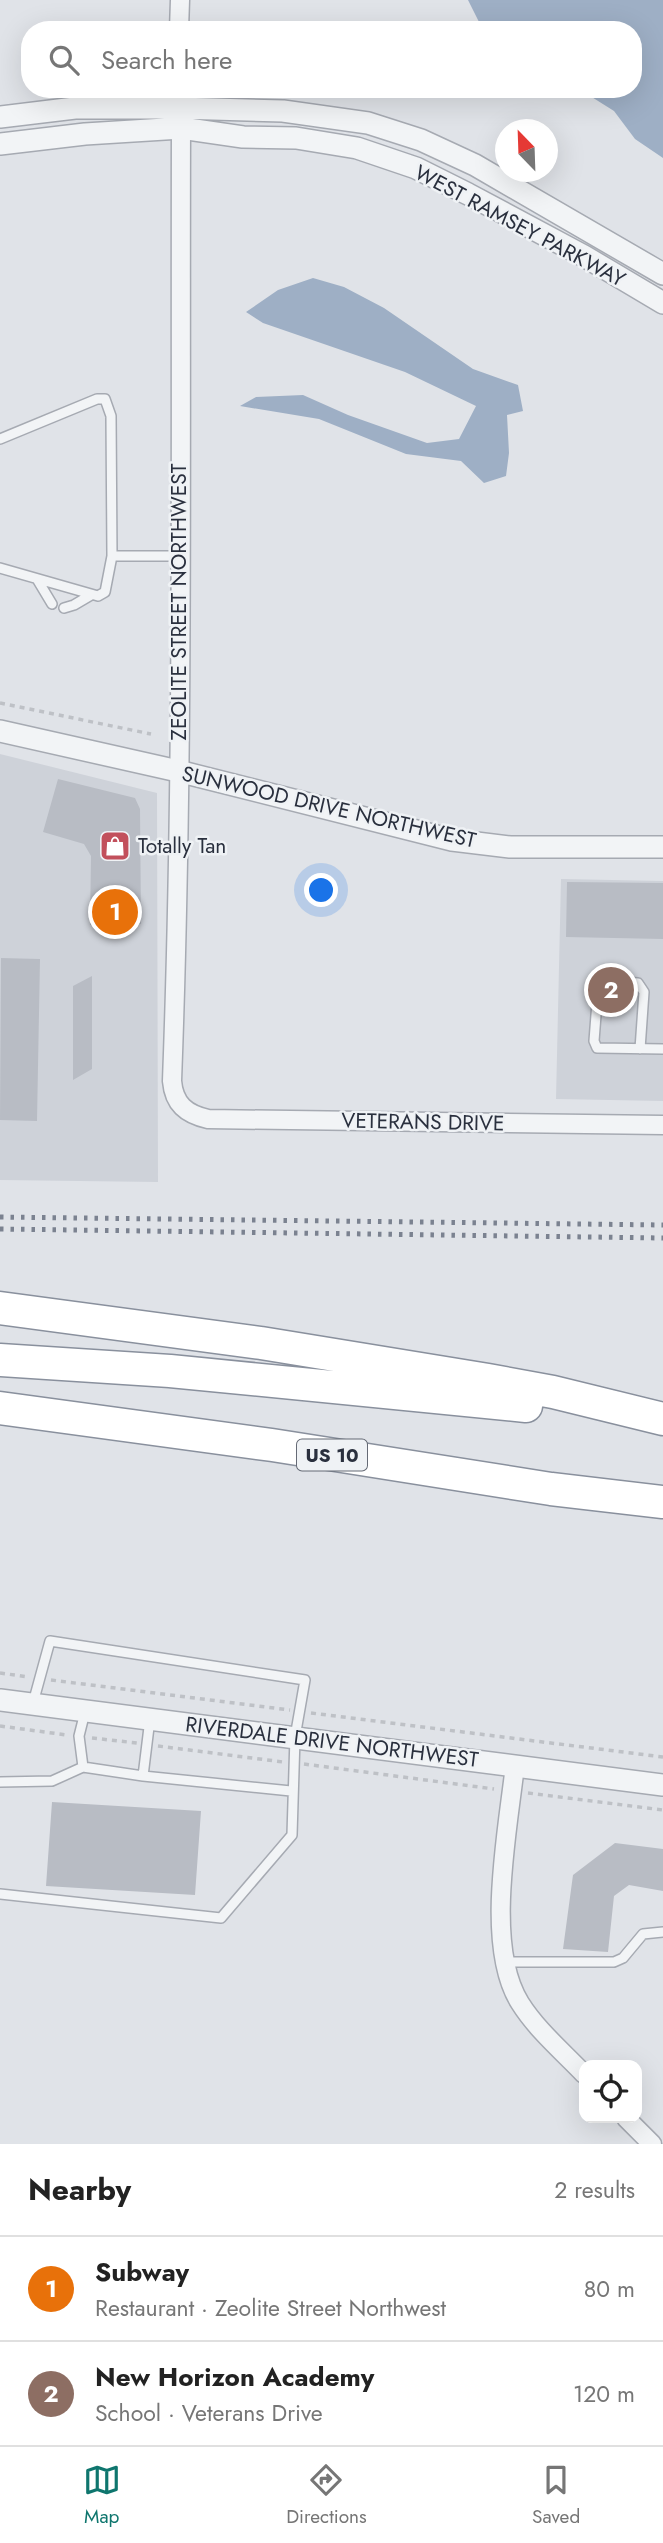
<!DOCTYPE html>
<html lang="en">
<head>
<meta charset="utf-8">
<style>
  body { margin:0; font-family:Jost,sans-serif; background:#f6f6f6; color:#222 }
  .controls { position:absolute; right:21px; bottom:21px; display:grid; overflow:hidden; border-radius:14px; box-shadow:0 7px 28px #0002 }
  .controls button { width:63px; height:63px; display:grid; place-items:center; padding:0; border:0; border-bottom:2px solid #e0e0e0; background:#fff; color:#222; font:35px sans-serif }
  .compass { position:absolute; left:495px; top:119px; width:63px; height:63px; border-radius:50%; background:#fff; box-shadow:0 7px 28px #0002; rotate:337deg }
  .you { position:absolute; left:322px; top:891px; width:24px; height:24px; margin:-18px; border:5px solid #fff; border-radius:50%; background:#1a73e8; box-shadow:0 0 0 10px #1a73e833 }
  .badge { display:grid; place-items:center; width:46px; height:46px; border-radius:50%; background:#0f766e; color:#fff; font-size:23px; font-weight:700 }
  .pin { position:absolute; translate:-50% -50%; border:4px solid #fff; box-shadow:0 2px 7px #0006 }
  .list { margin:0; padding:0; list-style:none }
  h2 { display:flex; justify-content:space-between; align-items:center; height:91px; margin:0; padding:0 28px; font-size:30px }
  h2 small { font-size:23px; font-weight:400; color:#767676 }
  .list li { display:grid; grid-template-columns:46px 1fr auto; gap:21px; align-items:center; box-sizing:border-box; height:105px; padding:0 28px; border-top:2px solid #e0e0e0 }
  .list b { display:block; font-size:26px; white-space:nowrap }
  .list p { margin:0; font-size:23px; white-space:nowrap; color:#767676 }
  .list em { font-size:23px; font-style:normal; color:#767676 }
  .icon { flex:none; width:38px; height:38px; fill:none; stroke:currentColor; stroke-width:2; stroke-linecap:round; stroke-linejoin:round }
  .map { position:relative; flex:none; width:663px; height:2144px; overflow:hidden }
  .search { position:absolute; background:#fff; box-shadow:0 7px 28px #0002; left:21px; right:21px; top:21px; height:77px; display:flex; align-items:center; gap:18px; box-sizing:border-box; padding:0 24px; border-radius:28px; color:#767676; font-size:26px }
  .sheet { height:301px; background:#fff }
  nav { display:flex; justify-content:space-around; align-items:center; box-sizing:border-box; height:98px; border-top:2px solid #e0e0e0; background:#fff; font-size:19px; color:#767676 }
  nav a { display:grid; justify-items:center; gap:4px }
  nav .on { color:#0f766e }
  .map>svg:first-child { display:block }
  .built { fill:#ced2d9 }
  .water { fill:#9eafc5 }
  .building { fill:#b8bcc4 }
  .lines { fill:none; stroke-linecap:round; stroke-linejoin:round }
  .service-casing { stroke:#a6aab2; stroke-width:12 }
  .minor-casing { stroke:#a6aab2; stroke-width:21 }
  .tertiary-casing { stroke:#a6aab2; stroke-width:24 }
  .motorway-casing { stroke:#89909d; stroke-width:35 }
  .path { stroke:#bec1c6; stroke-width:3.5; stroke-dasharray:5 5; stroke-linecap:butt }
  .service { stroke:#f2f4f6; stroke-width:9 }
  .minor { stroke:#f2f4f6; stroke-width:18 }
  .tertiary { stroke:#f2f4f6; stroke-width:21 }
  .motorway { stroke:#fff; stroke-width:32 }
  .rail { stroke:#7b8290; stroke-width:5; stroke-dasharray:3.5 7; stroke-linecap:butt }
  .labels { text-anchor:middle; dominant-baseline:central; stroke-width:5; stroke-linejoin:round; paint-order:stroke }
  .shield { fill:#eff2f5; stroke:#656a75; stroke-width:2 }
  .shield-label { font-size:19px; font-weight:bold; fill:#2a303e }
  .street-label { font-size:21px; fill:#2a303e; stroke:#eff2f5 }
  .poi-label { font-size:21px; fill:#2a303e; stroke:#eff2f5; text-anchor:start }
</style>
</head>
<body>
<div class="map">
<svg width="663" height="2144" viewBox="0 0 663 2144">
  <rect width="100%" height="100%" fill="#e0e3e8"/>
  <!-- built -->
  <path class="built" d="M0 754 157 793 158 1182 0 1180Z
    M561 879 663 881V1101L556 1099Z"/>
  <!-- water -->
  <path class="water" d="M468 0H663V158L635 139 614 111 579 89H633V30H483Z
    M313 278 344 287 384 308 473 369 518 385 523 411 507 415 509 453 506 476 484 483 461 461 406 454 319 419 240 406 256 397 303 395 348 415 427 443 459 439 476 406 405 372 263 323 246 312 278 290Z"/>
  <!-- building -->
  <path class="building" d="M58 779 135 798 140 809 141 924 90 925 91 856 84 844 43 832Z
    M567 882 663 883V939L566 937Z
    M1 958 40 959 37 1121 0 1120Z
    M92 976V1069L73 1080V986Z
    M52 1802 201 1811 195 1895 46 1886Z
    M615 1843 663 1849V1891L629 1885 614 1896 608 1952 563 1949 573 1875Z"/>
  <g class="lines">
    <!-- service casing -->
    <g class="service-casing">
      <path id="service" d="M0 439 97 399H105L111 416 112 556H179
        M0 568 98 596 105 592 112 556
        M37 579 52 604
        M64 608 74 605 91 595
        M640 1049 644 992 638 983 607 981 598 989 594 1041 597 1048 663 1049
        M83 1767 79 1736 85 1712
        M143 1776 150 1719
        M0 1782 52 1781 83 1767 143 1776 291 1791
        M0 1894 221 1918 292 1835 295 1737 305 1680 50 1641 33 1703
        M505 1962H614L623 1958 643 1934 663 1932"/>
    </g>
    <!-- minor casing -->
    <g class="minor-casing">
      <path id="minor" d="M179 30 180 0
        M178 89 181 128C180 446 184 764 172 1081 174 1104 186 1114 208 1119L663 1125
        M515 1765C508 1830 484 1946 520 2003 537 2030 562 2051 584 2074
        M626 2118 652 2144"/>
    </g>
    <!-- tertiary casing -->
    <g class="tertiary-casing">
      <path id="tertiary" d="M0 117 75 108H178L283 111 368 123 421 140 475 165 663 274
        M0 144 85 134 181 128 243 137 296 138 357 148 416 168 468 194 584 256 663 303
        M0 731 178 771 452 840 510 847H663
        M0 1700 663 1785"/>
    </g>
    <!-- motorway casing -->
    <g class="motorway-casing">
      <path id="motorway" d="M0 1308 261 1343 488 1380 553 1392 663 1419
        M0 1360 170 1371 526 1406
        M0 1408 272 1445 551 1489 663 1502"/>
    </g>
    <!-- path -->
    <path class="path" d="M0 703 151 734
      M0 1673 29 1677
      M51 1680 290 1710
      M311 1713 663 1757
      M0 1726 67 1735
      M92 1738 137 1743
      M158 1746 283 1762
      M304 1764 494 1789
      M528 1793 663 1810"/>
    <!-- service -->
    <use href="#service" class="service"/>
    <!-- minor -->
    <use href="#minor" class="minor"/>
    <!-- tertiary -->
    <use href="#tertiary" class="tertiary"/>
    <!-- motorway -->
    <use href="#motorway" class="motorway"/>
    <!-- rail -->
    <path class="rail" d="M0 1217 663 1225
      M0 1229 663 1238"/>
  </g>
  <!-- icons -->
  <defs>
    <g id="shop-square" transform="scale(1.575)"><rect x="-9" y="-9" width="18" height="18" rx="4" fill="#c2505c" stroke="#eff2f5"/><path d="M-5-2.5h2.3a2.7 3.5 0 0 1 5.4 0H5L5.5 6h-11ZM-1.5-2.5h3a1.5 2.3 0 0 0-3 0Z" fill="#fff"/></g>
  </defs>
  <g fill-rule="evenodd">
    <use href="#shop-square" x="115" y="846"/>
  </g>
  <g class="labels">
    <!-- shield labels -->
    <rect class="shield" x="297" y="1439.5" width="70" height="31" rx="5"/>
    <g class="shield-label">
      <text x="332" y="1455">US 10</text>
    </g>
    <!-- street labels -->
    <g class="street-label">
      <text transform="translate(520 226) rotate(28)">WEST RAMSEY PARKWAY</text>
      <text transform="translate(179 602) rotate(-90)">ZEOLITE STREET NORTHWEST</text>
      <text transform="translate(329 807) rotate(13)">SUNWOOD DRIVE NORTHWEST</text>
      <text transform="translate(423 1122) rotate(1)">VETERANS DRIVE</text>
      <text transform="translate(332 1742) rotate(7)">RIVERDALE DRIVE NORTHWEST</text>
    </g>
    <!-- poi labels -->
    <g class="poi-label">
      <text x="138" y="846">Totally Tan</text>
    </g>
  </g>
</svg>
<div class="controls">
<button><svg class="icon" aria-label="locate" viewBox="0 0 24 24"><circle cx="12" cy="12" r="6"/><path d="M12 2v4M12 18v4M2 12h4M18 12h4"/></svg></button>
</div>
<svg class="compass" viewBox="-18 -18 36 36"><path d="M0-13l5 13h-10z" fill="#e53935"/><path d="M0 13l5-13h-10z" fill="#767676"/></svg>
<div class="you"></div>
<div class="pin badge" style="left:115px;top:912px;background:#e8710a">1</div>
<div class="pin badge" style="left:611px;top:990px;background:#8d6e63">2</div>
<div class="search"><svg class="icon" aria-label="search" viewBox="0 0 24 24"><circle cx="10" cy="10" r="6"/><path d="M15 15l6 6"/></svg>Search here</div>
</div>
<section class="sheet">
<h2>Nearby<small>2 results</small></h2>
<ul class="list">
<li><span class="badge" style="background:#e8710a">1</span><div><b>Subway</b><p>Restaurant · Zeolite Street Northwest</p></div><em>80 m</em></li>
<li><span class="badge" style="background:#8d6e63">2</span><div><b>New Horizon Academy</b><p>School · Veterans Drive</p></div><em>120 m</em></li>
</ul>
</section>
<nav>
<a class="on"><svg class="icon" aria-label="map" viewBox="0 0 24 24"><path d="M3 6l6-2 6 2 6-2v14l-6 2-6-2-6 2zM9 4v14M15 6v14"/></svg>Map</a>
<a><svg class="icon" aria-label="directions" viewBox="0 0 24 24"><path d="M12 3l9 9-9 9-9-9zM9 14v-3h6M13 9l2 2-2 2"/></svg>Directions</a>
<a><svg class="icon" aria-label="saved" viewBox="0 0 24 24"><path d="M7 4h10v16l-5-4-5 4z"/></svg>Saved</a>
</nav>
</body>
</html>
